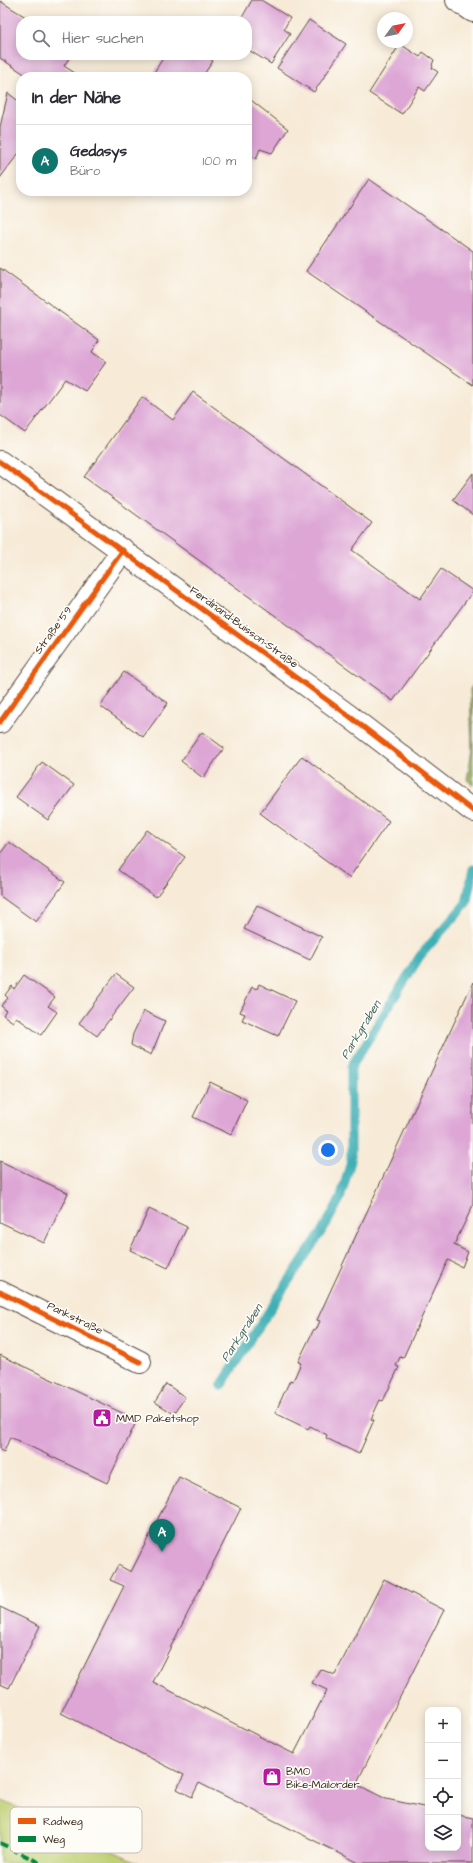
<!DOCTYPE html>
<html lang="de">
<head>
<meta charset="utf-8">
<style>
  body { margin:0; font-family:"Architects Daughter",sans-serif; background:#f7f7f7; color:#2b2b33 }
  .controls { position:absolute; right:12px; bottom:12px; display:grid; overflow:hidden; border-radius:8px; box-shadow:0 2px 10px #0003 }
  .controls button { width:36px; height:36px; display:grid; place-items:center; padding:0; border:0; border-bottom:1px solid #e1e1e2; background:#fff; color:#2b2b33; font:20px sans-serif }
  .compass { position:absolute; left:377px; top:12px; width:36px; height:36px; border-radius:50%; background:#fff; box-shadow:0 2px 10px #0003; rotate:57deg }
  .you { position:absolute; left:328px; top:1150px; width:14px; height:14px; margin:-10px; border:3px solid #fff; border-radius:50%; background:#1a73e8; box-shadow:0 0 0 6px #1a73e833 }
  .badge { display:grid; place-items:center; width:26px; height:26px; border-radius:50%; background:#0f766e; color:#fff; font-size:13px; font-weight:700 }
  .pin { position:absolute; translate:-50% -33px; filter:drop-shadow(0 1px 2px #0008) }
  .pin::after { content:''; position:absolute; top:21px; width:14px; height:12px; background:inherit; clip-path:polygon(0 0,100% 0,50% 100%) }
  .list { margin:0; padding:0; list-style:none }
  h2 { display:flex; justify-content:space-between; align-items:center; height:52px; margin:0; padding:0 16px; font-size:17px }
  h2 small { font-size:13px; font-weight:400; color:#7c7c81 }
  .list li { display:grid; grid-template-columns:26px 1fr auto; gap:12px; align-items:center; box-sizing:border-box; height:72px; padding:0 16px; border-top:1px solid #e1e1e2 }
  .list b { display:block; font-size:15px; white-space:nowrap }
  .list p { margin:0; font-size:13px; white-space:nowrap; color:#7c7c81 }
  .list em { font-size:13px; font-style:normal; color:#7c7c81 }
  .icon { flex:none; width:22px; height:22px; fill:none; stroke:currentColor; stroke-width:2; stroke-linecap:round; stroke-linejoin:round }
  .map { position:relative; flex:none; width:473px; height:1863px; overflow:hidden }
  .search { position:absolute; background:#fff; box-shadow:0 2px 10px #0003; left:16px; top:16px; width:236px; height:44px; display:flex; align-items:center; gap:10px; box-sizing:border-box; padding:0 14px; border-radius:16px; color:#7c7c81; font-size:15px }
  .panel { position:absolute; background:#fff; box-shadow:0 2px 10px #0003; left:16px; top:72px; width:236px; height:124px; border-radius:16px }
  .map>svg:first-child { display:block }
  .green { fill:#becf72; stroke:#7c7c48 }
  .forest { fill:#96b264; stroke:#686e41 }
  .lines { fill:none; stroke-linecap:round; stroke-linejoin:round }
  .stream { stroke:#3eafb5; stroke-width:9 }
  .building { fill:#dda6d5 }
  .minor-casing { stroke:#57473a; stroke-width:24 }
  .minor { stroke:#fff; stroke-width:22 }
  .quiet { stroke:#00873e; stroke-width:4; stroke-dasharray:8 4; stroke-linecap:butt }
  .cycleway-casing { stroke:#fdfcf7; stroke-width:8 }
  .cycleway { stroke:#e8590c; stroke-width:5 }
  .labels { text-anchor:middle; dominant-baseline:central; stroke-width:3.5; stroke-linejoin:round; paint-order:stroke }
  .street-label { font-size:11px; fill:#3b2a1e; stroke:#fdfcf7 }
  .poi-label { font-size:11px; fill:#3b2a1e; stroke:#fdfcf7; text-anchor:start }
  .water-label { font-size:12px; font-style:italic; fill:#3c5f5a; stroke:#fdfcf7 }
  .key { fill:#fdfcf7; stroke:#c3bdb6; stroke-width:1 }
  .key-label { font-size:11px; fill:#3b2a1e }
</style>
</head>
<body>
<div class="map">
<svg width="473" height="1863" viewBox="0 0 473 1863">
  <rect width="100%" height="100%" fill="#fdfcf7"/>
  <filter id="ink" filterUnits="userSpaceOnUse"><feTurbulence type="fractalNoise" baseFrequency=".025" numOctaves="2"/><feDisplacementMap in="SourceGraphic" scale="8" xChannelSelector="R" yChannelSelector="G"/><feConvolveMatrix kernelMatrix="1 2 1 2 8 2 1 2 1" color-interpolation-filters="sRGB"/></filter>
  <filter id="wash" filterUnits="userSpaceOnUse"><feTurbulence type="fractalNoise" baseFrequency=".012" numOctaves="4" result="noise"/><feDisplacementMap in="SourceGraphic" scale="16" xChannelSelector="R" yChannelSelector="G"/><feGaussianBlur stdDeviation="0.9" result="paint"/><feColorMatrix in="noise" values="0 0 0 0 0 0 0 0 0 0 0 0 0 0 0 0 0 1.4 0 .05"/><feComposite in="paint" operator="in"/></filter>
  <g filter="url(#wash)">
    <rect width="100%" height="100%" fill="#f7ebd8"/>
    <!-- green -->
    <path class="green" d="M0 1800 16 1807 139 1863H0Z"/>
    <!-- forest -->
    <path class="forest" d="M473 685V785L467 780 472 749 470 689Z"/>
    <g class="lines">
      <!-- stream -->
      <path class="stream" d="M221 1386 278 1297 327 1223 340 1199 351 1161V1067L420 956 466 903 473 869"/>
    </g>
    <g id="blocks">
      <!-- building -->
      <path class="building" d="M252 0H261L290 18 284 29 290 34 271 64 247 49V21H240Z
        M0 1 32 21H21V55H71L64 66 81 77H29L0 58Z
        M309 20 346 44 314 92 277 68Z
        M400 44 420 57 423 52 434 60 432 65 433 66 432 68 438 72 425 91 419 87 402 114 369 93Z
        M165 55H204L213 61 202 77H151Z
        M8 93 21 103V150L0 178V127Z
        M247 97 288 129 272 153 260 149 256 159 251 155 247 159Z
        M369 179 473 251V385L306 271Z
        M0 268 99 340 92 352 106 362 85 391 65 379 25 433 0 415Z
        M193 392 372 523 352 550 420 599 441 569 473 591 393 701 84 477 142 397 173 420Z
        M473 473V515L453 500Z
        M124 672 168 703 143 737 100 706Z
        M202 732 224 748 203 778 181 761Z
        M302 756 389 821 349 878 260 813Z
        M42 762 74 785 48 820 16 797Z
        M147 830 185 857 156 897 118 870Z
        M9 842 65 882 36 922 0 896V854Z
        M257 905 322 937 310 960 244 929Z
        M116 974 134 987 97 1036 79 1023Z
        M24 975 55 997 48 1006 57 1012 41 1035 16 1017 13 1022 3 1015 6 1010 1 1006 8 998 5 995 12 986 14 989Z
        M473 982V1205L454 1245 468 1252 462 1267 448 1260 403 1358 400 1357 396 1366 399 1367 383 1401 380 1400 371 1419 374 1420 359 1454 326 1438 327 1435 310 1426 308 1429 275 1413 290 1380 293 1381 301 1363 298 1362 314 1329 316 1330 320 1321 317 1320Z
        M259 984 295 1001 278 1036 242 1020 245 1014 240 1012 252 987 257 989Z
        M144 1011 165 1021 151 1055 131 1045 133 1034Z
        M210 1082 247 1100 231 1135 193 1117Z
        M0 1161 68 1193 44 1243 0 1222Z
        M149 1209 187 1227 168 1268 130 1250Z
        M0 1355 137 1420 107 1483 10 1437 4 1452 0 1450Z
        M166 1384 185 1397 174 1414 155 1402Z
        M179 1477 241 1508 153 1682 294 1754 327 1690 312 1683 320 1669 335 1675 384 1579 444 1610 356 1784 386 1799 428 1808V1848H458V1815L473 1818V1863H359L199 1783 192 1797 177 1789 184 1775 61 1713 124 1586 110 1580 118 1565 131 1572Z
        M0 1607 40 1626 9 1688 0 1684Z"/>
    </g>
  </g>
  <g filter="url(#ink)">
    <use href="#blocks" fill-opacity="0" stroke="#57473a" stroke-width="1"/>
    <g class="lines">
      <!-- minor casing -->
      <g class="minor-casing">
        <path id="minor" d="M457 0 473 11
          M0 462 349 716 473 811
          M0 722 123 550
          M0 1292 140 1362"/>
      </g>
      <!-- minor -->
      <use href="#minor" class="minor"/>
      <!-- quiet -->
      <path class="quiet" d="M0 1843 40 1863"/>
      <!-- cycleway casing -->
      <g class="cycleway-casing">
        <path id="cycleway" d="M0 462 349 716 473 811
          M0 722 123 550
          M0 1292 140 1362"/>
      </g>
      <!-- cycleway -->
      <use href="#cycleway" class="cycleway"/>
    </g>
  </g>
  <!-- icons -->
  <defs>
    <g id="civic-square" transform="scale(1)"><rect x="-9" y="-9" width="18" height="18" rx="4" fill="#b5179e" stroke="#fdfcf7"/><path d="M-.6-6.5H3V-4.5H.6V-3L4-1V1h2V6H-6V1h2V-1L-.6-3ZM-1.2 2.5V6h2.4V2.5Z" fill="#fff"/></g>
    <g id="shop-square" transform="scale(1)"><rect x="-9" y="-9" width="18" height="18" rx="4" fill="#b5179e" stroke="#fdfcf7"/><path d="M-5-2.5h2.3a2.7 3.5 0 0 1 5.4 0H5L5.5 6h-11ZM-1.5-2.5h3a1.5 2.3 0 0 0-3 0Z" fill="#fff"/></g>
  </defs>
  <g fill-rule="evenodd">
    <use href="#civic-square" x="102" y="1418"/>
    <use href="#shop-square" x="272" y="1777"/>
  </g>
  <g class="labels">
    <!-- street labels -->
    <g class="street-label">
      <text transform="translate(244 627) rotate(36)">Ferdinand-Buisson-Straße</text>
      <text transform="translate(53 630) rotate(-54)">Straße 59</text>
      <text transform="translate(75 1318) rotate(26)">Pankstraße</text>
    </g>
    <!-- poi labels -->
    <g class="poi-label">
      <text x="116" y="1418">MMD Paketshop</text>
      <text x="286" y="1771">BMO<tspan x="286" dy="13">Bike-Mailorder</tspan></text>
    </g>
    <!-- water labels -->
    <g class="water-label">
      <text transform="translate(361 1030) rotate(-59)">Parkgraben</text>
      <text transform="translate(242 1333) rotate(-57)">Parkgraben</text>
    </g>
  </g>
  <!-- legend -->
  <rect x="10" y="1807" width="132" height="46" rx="6" class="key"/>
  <rect x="18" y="1818" width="18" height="6" fill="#e8590c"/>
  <rect x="18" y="1836" width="18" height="6" fill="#00873e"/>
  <g class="key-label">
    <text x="43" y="1825">Radweg</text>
    <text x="43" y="1843">Weg</text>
  </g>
</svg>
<div class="controls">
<button>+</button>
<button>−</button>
<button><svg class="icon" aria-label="locate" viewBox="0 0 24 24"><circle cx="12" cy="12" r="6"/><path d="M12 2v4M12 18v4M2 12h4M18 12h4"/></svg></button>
<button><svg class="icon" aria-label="layers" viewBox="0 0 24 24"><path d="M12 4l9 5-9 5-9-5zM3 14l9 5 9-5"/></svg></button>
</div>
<svg class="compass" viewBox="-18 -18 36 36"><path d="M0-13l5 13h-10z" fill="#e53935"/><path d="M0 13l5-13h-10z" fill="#7c7c81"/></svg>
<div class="you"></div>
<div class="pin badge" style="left:162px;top:1552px">A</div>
<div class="search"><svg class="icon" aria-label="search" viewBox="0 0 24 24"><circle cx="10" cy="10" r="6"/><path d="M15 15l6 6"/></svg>Hier suchen</div>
<section class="panel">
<h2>In der Nähe<small></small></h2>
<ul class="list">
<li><span class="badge">A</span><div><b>Gedasys</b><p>Büro</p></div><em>100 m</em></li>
</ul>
</section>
</div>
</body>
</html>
